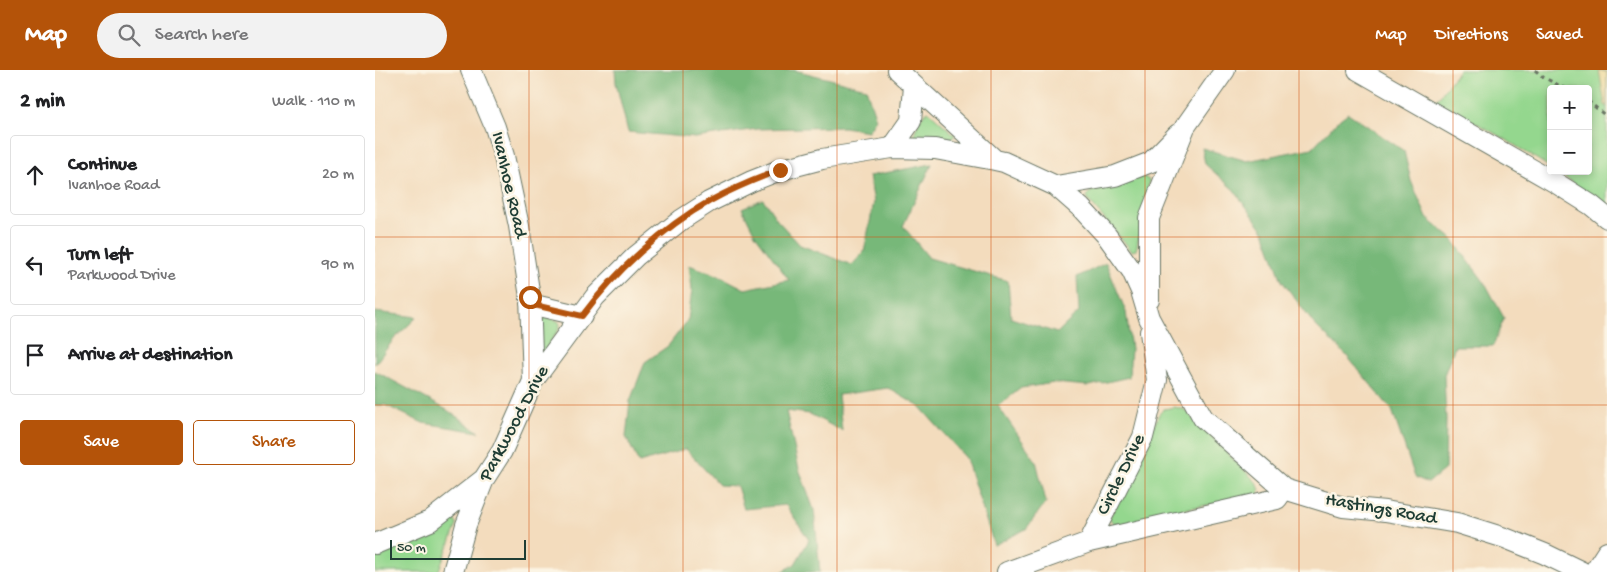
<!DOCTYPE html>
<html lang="en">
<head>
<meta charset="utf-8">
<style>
  body { margin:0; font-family:"Gochi Hand",sans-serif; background:#f2f2f2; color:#202124 }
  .controls { position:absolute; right:15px; top:15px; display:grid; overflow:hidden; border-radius:5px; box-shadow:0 2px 8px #0003 }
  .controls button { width:45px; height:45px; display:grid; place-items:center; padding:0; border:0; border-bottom:1px solid #e0e0e0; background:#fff; color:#202124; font:25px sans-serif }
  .scale { position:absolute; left:15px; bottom:12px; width:136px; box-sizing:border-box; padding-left:5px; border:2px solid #1f3d34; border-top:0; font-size:14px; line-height:18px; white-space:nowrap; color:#1f3d34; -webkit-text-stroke:4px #fcf5e5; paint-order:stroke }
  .stop { position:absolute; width:15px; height:15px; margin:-11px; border:4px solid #b45309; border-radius:50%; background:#fff }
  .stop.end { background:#b45309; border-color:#fff; box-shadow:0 1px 5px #0008 }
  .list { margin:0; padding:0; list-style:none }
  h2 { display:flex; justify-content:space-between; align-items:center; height:65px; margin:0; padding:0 20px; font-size:21px }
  h2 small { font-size:16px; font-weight:400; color:#757577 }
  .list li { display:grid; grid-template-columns:32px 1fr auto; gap:15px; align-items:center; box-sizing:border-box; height:80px; margin:0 10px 10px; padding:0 10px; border:1px solid #e0e0e0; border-radius:5px }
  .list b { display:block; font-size:19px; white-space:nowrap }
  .list p { margin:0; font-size:16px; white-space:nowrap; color:#757577 }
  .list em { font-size:16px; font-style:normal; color:#757577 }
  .actions { display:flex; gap:10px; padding:15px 20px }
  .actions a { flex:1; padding:11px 0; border:1px solid #b45309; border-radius:5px; text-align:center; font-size:18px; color:#b45309 }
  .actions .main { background:#b45309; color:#fff }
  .icon { flex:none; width:28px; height:28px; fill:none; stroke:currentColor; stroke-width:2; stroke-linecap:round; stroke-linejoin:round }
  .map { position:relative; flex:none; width:1232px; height:502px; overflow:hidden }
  header { display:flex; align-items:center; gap:30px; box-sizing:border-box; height:70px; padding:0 25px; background:#b45309; color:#fff }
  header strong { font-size:24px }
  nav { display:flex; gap:28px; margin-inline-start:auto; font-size:18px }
  .search { width:350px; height:45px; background:#f2f2f2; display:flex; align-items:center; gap:12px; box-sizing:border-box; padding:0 18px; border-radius:28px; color:#757577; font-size:19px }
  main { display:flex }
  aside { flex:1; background:#fff }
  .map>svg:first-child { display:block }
  .green { fill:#94d78e; stroke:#5a8a61 }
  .forest { fill:#77b879; stroke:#4b7a56 }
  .sand { fill:#eeda9e; stroke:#868c69 }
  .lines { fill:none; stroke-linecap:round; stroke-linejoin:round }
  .street-casing { stroke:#697564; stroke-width:22 }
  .path { stroke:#697564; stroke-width:3; stroke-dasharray:4 4; stroke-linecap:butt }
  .street { stroke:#fff; stroke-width:20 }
  .route { stroke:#b45309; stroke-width:6 }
  .grid { fill:none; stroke:#d45610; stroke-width:1; stroke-opacity:0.55 }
  .labels { text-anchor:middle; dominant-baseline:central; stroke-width:5; stroke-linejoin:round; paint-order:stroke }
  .street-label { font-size:19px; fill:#1f3d34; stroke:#fcf5e5 }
</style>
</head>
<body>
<header>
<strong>Map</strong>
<div class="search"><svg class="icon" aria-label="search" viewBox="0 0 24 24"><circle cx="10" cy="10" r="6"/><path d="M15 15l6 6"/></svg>Search here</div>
<nav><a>Map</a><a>Directions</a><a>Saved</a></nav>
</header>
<main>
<aside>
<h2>2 min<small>Walk · 110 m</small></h2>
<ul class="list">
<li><svg class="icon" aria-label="ahead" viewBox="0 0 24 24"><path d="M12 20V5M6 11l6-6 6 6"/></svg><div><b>Continue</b><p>Ivanhoe Road</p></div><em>20 m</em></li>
<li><svg class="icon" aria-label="left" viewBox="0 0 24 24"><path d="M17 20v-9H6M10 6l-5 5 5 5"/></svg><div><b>Turn left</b><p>Parkwood Drive</p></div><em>90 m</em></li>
<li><svg class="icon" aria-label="arrive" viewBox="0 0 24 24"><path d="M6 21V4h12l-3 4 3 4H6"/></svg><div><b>Arrive at destination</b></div></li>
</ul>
<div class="actions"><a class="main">Save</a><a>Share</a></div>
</aside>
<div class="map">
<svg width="1232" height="502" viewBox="0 0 1232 502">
  <rect width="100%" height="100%" fill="#fcf5e5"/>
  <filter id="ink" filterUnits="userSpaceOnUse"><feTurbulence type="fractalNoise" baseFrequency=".02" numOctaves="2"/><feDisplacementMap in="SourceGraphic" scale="10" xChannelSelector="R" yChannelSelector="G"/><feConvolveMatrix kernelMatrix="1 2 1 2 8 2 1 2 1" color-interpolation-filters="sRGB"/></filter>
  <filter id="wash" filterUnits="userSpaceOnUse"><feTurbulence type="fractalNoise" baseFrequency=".0096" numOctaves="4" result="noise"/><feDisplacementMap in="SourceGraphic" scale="20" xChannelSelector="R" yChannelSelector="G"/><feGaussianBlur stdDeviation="1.12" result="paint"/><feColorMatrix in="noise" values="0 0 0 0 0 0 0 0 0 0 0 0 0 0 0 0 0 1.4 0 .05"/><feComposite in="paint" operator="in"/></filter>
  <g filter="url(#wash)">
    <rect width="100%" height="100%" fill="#f3dcbd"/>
    <!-- green -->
    <path class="green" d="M1084 0H1227L1232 2V137L1181 101H1213V19H1176V98L1130 69 1061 31Z
      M553 41 580 65 576 70 559 71 538 68C541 58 544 47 553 41Z
      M767 106 774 110V114L762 176 761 180 757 181 713 130 712 125 715 122Z
      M167 246 183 251 185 254 184 259 168 283 162 279 164 248Z
      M800 337 810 340 882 413 885 420 883 426 815 438 741 456 734 448 756 410 784 344 789 339Z
      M72 449H79L82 455 63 502H0V481Z"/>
    <!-- forest -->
    <path class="forest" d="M240 0H419L491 18 501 49 493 61 469 57 382 59 320 68 253 62 241 13Z
      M973 43 1029 81 1036 111 1052 148 1077 169 1110 213 1129 248 1118 276H1080L1069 305 1071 349 1070 399 1053 413 1040 407 1017 340 971 285 939 254 907 211 889 161 859 120 830 94 827 78 872 91 937 78 965 49Z
      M557 94 528 156 554 188 633 211 636 248 682 263 704 242 702 207 731 193 751 242 756 279 754 307 714 316 679 313 646 318 623 336 661 391 671 432 651 459 619 475 591 388 545 337 513 318 463 325 467 361 435 344 411 341 424 399 439 440 445 502H407L420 494 434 470 411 435 369 439 362 416 344 415 311 379 264 393 251 367 255 331 270 292 293 276 313 250 317 219 314 195 345 206 370 219 414 210 380 164 367 138 388 129 402 150 425 175 477 195 489 182 499 132 494 106Z
      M0 242 42 247 19 269 0 294Z
      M0 301 72 340 104 362 48 353 10 335H0Z"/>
    <!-- sand -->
    <path class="sand" d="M1224 0 1232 2V37L1230 35Z"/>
  </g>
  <g filter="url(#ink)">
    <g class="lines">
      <!-- street casing -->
      <g class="street-casing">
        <path id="street" d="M96 0 120 57 129 86 144 156 155 227 158 311
          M522 0 620 90 629 92 681 116 706 138 732 166 757 201 766 221 774 248 828 348 909 419
          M983 0 1181 113 1216 135 1232 148
          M517 78 536 51 539 16
          M681 116 740 106 776 92 803 64
          M774 230V148L810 57 850 0
          M155 234 207 246
          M714 472 768 367 782 310 775 262
          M0 474 55 451 109 409
          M78 502 91 455 109 409 127 381 158 311 220 227 261 186 306 150 334 132 377 111 405 100 447 89 517 78 560 79 620 90
          M632 502 714 472 902 429 909 419 968 437 1010 441 1082 453 1130 468 1170 484 1207 502
          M1219 502 1232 482"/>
      </g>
      <!-- path -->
      <path class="path" d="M1160 0 1168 7 1191 19
        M1213 31 1232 47"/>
      <!-- street -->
      <use href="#street" class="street"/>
    </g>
  </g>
  <g class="lines" filter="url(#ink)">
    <!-- route -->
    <path class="route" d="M155 227V234L207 246C239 203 288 157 335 131 357 119 381 109 405 100"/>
  </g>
  <!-- grid -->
  <path class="grid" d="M154 0V502M308 0V502M462 0V502M616 0V502M770 0V502M924 0V502M1078 0V502M0 167H1232M0 335H1232"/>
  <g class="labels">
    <!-- street labels -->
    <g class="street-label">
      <text transform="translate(133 115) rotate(77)">Ivanhoe Road</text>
      <text transform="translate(140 354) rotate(-62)">Parkwood Drive</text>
      <text transform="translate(747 405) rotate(-64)">Circle Drive</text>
      <text transform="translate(1006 440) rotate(10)">Hastings Road</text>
    </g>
  </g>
</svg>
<div class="controls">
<button>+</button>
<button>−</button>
</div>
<div class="scale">50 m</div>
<div class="stop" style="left:155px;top:227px"></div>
<div class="stop end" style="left:405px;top:100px"></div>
</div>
</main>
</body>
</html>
